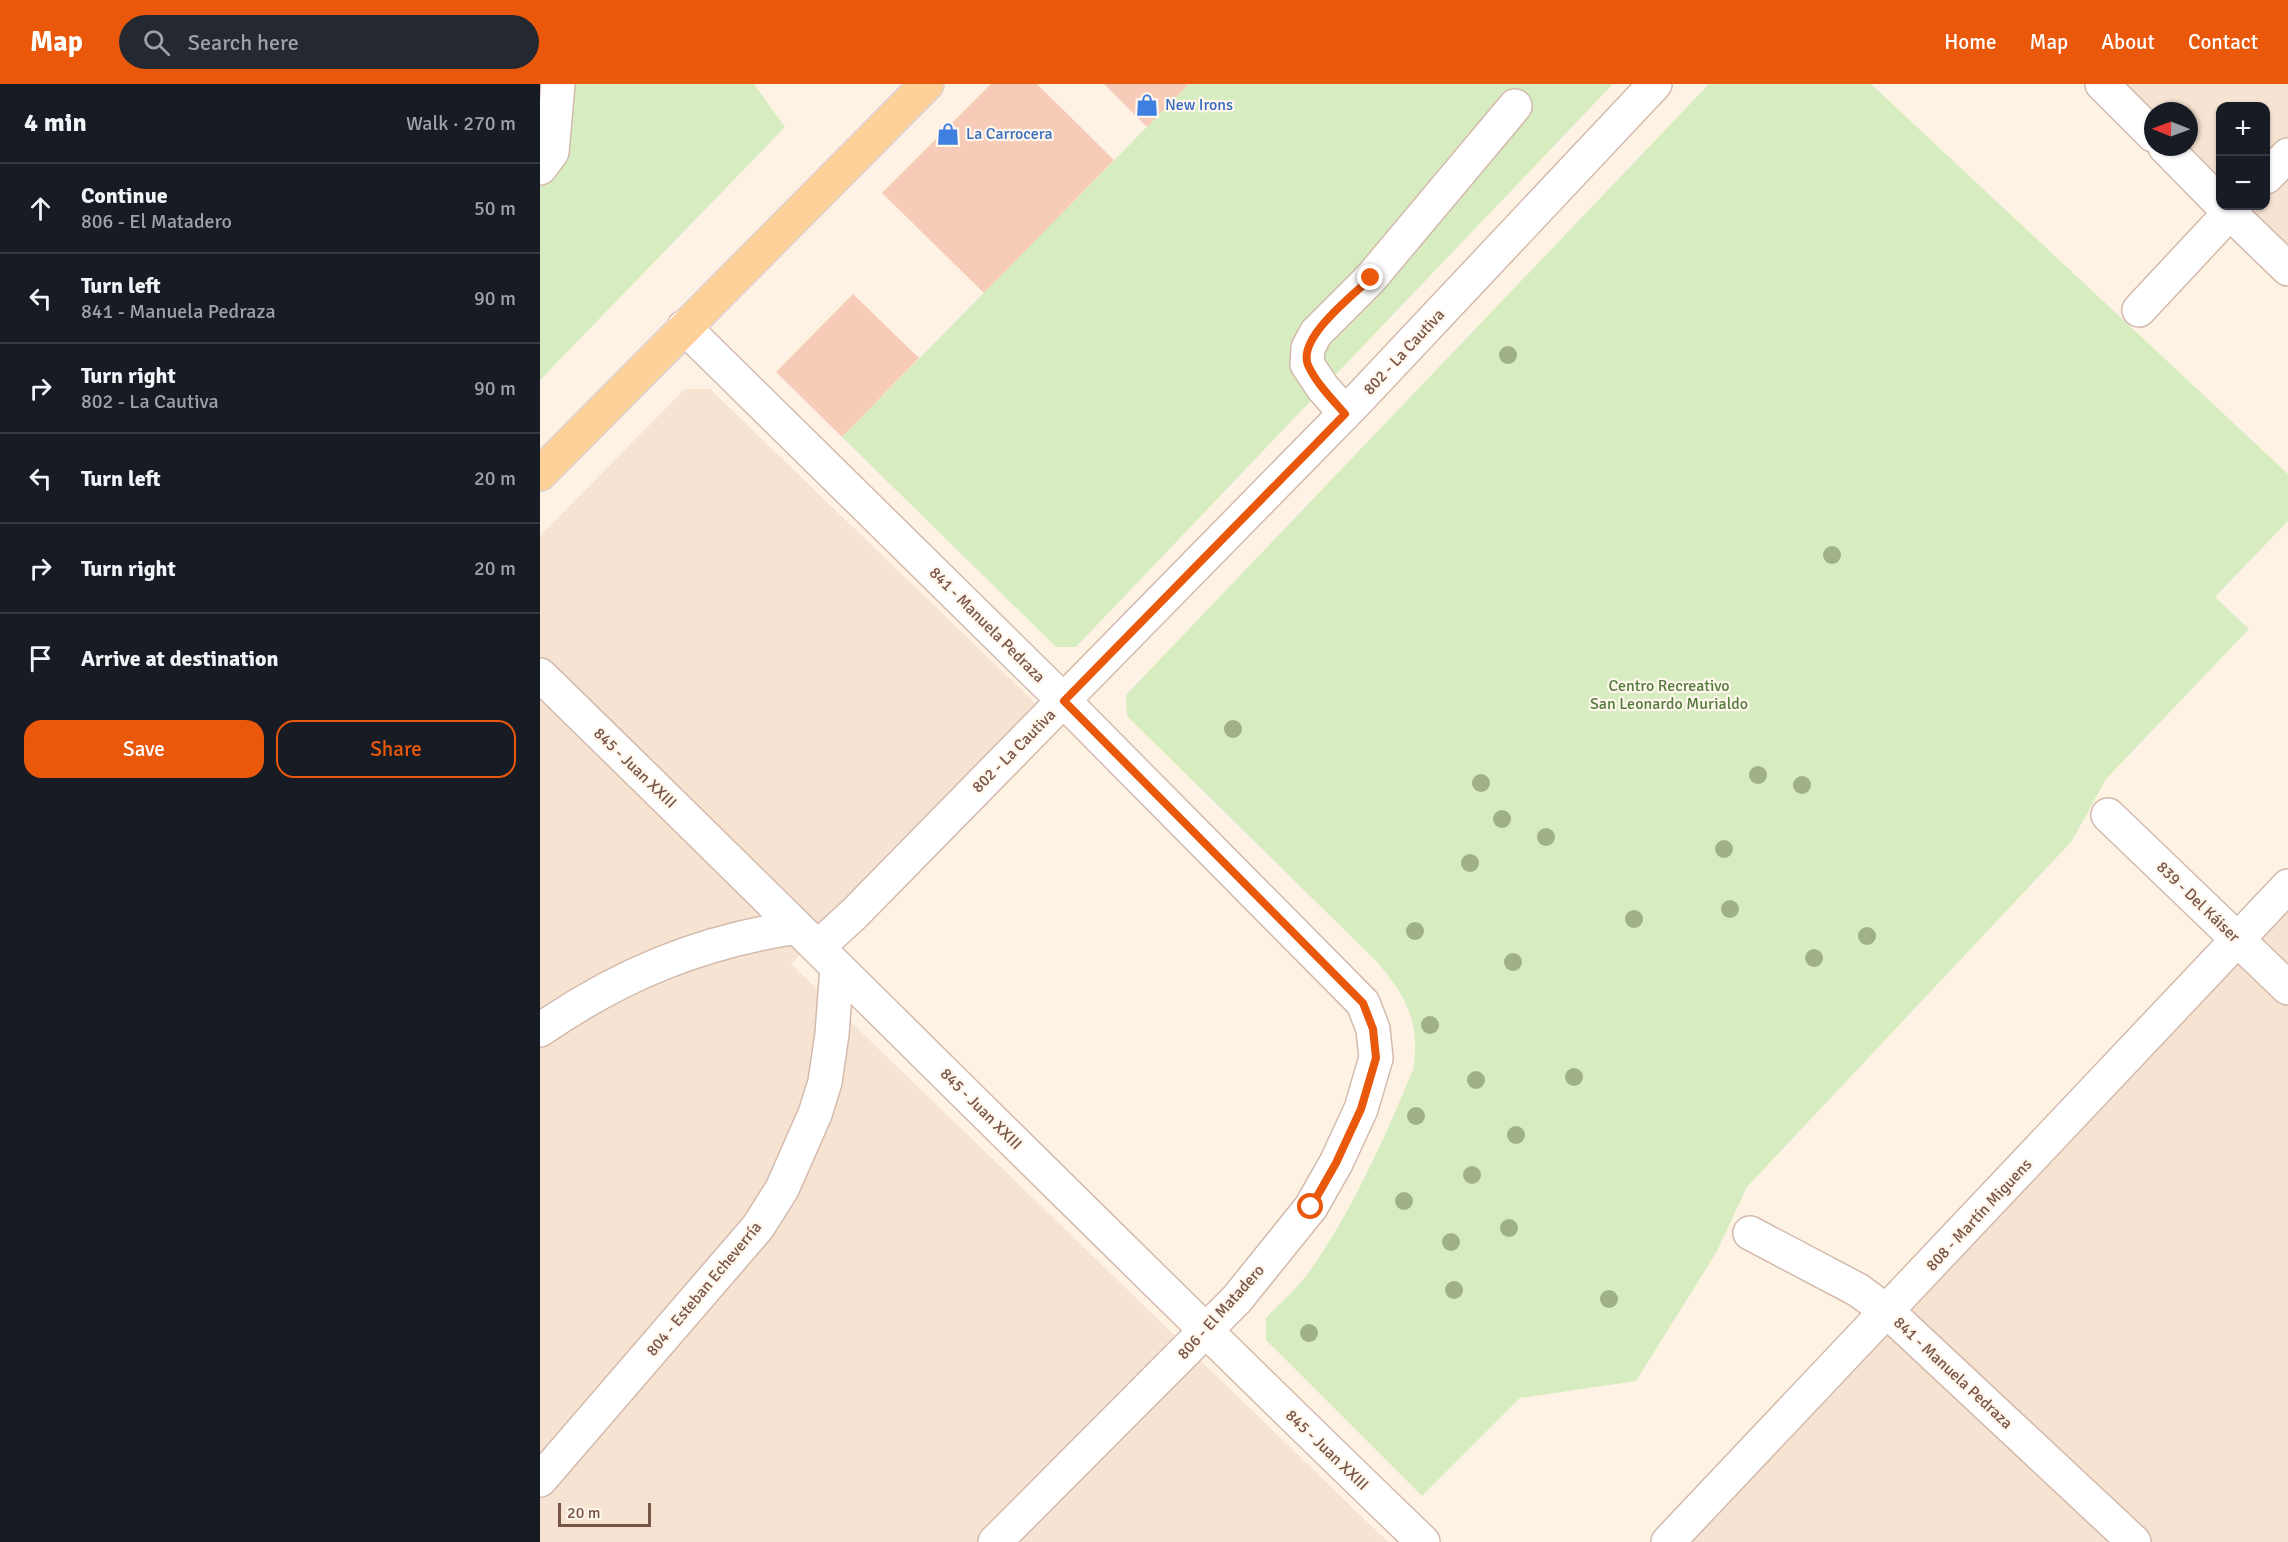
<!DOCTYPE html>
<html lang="en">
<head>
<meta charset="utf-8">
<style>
  body { margin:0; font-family:Signika,sans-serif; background:#242831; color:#f1f3f6 }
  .controls { position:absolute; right:18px; top:18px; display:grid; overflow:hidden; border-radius:12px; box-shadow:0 2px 4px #0004 }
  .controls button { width:54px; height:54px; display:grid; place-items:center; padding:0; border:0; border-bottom:2px solid #363941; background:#171b24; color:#f1f3f6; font:30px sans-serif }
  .compass { position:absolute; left:1604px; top:18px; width:54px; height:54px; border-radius:50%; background:#171b24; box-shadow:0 2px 4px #0004; rotate:271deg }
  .scale { position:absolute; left:18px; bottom:15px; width:93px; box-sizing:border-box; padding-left:6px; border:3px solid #795547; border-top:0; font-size:16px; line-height:21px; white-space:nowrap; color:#795547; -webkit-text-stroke:4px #fff6ec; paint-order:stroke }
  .stop { position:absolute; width:18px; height:18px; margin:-14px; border:4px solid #ea580c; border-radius:50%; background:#fff }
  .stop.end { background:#ea580c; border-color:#fff; box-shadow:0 2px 6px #0008 }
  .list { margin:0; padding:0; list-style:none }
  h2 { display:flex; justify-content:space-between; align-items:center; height:78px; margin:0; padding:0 24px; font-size:26px }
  h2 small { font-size:20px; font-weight:400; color:#9ea1a6 }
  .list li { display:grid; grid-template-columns:39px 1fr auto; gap:18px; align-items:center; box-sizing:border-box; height:90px; padding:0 24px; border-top:2px solid #363941 }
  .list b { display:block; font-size:22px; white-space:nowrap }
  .list p { margin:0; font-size:20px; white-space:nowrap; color:#9ea1a6 }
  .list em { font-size:20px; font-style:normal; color:#9ea1a6 }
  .actions { display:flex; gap:12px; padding:18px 24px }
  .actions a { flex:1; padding:14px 0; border:2px solid #ea580c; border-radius:18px; text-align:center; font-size:21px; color:#ea580c }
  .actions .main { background:#ea580c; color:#fff }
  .icon { flex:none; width:33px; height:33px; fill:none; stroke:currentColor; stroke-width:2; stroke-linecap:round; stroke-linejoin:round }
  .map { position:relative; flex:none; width:1748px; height:1458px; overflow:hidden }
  header { display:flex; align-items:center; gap:36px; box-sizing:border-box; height:84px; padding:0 30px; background:#ea580c; color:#fff }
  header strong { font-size:28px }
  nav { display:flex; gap:33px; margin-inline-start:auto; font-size:21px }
  .search { width:420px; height:54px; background:#242831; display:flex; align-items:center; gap:15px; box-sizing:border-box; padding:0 21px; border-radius:33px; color:#9ea1a6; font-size:22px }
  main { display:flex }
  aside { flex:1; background:#171b24 }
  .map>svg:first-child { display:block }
  .residential { fill:#f6e3d2 }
  .green { fill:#d7edc1 }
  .building { fill:#f6ccb9 }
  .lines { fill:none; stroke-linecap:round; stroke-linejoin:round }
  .minor-casing { stroke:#d3baac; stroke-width:36 }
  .major-casing { stroke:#dcd3cf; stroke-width:36 }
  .minor { stroke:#fff; stroke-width:33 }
  .major { stroke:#ffd19a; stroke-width:33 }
  .tree { fill:#a0b088 }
  .route { stroke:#ea580c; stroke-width:8 }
  .labels { text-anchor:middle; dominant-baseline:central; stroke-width:4.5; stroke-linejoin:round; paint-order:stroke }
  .shop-label { font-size:16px; fill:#366cbe; stroke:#fff6ec; text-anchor:start }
  .street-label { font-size:16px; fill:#795547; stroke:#fff6ec }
  .park-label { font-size:16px; fill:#537a3c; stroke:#fff6ec }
</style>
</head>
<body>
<header>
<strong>Map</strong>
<div class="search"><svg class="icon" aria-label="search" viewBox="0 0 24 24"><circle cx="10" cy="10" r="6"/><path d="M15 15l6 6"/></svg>Search here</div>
<nav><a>Home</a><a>Map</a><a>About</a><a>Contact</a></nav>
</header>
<main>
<aside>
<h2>4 min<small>Walk · 270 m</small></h2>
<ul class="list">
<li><svg class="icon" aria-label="ahead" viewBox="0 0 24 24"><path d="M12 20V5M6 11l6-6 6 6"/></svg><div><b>Continue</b><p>806 - El Matadero</p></div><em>50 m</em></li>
<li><svg class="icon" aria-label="left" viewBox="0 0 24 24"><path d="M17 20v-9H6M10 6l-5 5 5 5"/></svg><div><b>Turn left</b><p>841 - Manuela Pedraza</p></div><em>90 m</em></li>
<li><svg class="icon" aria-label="right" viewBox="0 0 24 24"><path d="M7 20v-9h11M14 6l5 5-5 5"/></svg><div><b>Turn right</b><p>802 - La Cautiva</p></div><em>90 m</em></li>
<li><svg class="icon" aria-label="left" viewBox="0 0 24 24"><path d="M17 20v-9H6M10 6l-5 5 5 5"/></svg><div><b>Turn left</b></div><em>20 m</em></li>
<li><svg class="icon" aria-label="right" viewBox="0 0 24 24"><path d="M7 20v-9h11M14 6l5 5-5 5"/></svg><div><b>Turn right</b></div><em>20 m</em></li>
<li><svg class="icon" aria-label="arrive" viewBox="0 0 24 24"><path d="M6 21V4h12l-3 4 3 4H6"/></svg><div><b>Arrive at destination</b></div></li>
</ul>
<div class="actions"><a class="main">Save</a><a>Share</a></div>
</aside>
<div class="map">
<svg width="1748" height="1458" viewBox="0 0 1748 1458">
  <rect width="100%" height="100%" fill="#fef2e4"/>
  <!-- residential -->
  <path class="residential" d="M1582 0H1748V165L1704 122H1726V22H1680V98L1645 63H1649V27H1613V31Z
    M145 305H170L495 619 251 880 848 1458H0V452Z
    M1748 827V1458H1149Z"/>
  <!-- green -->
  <path class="green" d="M0 0H214L245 43 0 296Z
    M649 0H1073L536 563H516L302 353Z
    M1169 0H1331L1748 390V437L1675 513 1709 545 1566 695 1532 757 1207 1103 1176 1169 1096 1297 980 1314 882 1412 726 1256V1234C739 1220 755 1206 767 1191 812 1128 843 1057 873 986 881 941 866 911 837 878L587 632 586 611Z"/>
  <!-- building -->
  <path class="building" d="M451 0H497L574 76 444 209 342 109Z
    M564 0H649L607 43Z
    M313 210 379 274 302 353 236 288Z"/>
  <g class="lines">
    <!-- minor casing -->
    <g class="minor-casing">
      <path id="minor" d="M1562 0 1613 51
        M1625 63 1680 119
        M0 84 12 68 18 0
        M1726 93 1748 71
        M1683 122 1748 185
        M1599 226 1696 122
        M144 243 524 617 823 919 833 945 836 974 821 1025 796 1079 771 1123 697 1215 455 1458
        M805 329 783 304 767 280 768 264 776 249 831 194 975 22
        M0 591C296 879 586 1172 883 1458
        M1568 731 1748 904
        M278 863 314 830 815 319 1115 0
        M0 946C81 890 160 858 257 843
        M1210 1149 1318 1206 1348 1228 1594 1458
        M0 1396 218 1143 242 1105 275 1030 285 998 292 950 297 883
        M1128 1458 1748 802"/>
    </g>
    <!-- major casing -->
    <g class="major-casing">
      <path id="major" d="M0 390 387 0"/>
    </g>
    <!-- minor -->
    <use href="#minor" class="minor"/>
    <!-- major -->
    <use href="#major" class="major"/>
  </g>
  <!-- trees -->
  <g class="tree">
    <circle cx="968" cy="271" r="9"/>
    <circle cx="1292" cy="471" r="9"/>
    <circle cx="693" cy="645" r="9"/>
    <circle cx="1218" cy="691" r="9"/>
    <circle cx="941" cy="699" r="9"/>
    <circle cx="1262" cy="701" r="9"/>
    <circle cx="962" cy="735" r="9"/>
    <circle cx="1006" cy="753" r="9"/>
    <circle cx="1184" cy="765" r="9"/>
    <circle cx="930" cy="779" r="9"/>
    <circle cx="1190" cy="825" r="9"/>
    <circle cx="1094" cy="835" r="9"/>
    <circle cx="875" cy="847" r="9"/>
    <circle cx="1327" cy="852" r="9"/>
    <circle cx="1274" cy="874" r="9"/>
    <circle cx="973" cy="878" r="9"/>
    <circle cx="890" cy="941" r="9"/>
    <circle cx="1034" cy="993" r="9"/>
    <circle cx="936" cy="996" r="9"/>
    <circle cx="876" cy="1032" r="9"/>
    <circle cx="976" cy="1051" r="9"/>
    <circle cx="932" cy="1091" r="9"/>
    <circle cx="864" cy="1117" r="9"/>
    <circle cx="969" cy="1144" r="9"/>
    <circle cx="911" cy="1158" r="9"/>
    <circle cx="914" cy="1206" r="9"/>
    <circle cx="1069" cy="1215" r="9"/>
    <circle cx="769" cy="1249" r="9"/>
  </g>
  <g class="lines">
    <!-- route -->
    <path class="route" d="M771 1123 796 1079 821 1025 836 974 833 945 823 919 524 617 805 330C792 315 776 299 768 281 757 254 813 211 831 194"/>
  </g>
  <!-- icons -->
  <defs>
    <g id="shop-bare" transform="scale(1.8)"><path d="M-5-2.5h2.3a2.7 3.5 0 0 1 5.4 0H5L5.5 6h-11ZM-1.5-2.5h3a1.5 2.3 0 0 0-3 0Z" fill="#3f7fe0" stroke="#fff6ec" stroke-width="2.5" paint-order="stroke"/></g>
  </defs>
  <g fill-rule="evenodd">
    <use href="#shop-bare" x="607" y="21"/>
    <use href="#shop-bare" x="408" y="50"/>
  </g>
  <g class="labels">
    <!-- shop labels -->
    <g class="shop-label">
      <text x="625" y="21">New Irons</text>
      <text x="426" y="50">La Carrocera</text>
    </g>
    <!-- street labels -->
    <g class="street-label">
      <text transform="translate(864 268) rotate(-47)">802 - La Cautiva</text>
      <text transform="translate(447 541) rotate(45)">841 - Manuela Pedraza</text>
      <text transform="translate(474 667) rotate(-45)">802 - La Cautiva</text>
      <text transform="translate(95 684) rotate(44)">845 - Juan XXIII</text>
      <text transform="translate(1658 818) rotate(44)">839 - Del Káiser</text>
      <text transform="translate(441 1025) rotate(45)">845 - Juan XXIII</text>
      <text transform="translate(1439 1131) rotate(-47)">808 - Martín Miguens</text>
      <text transform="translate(164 1205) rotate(-50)">804 - Esteban Echeverría</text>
      <text transform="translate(681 1228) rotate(-48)">806 - El Matadero</text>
      <text transform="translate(1413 1289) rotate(43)">841 - Manuela Pedraza</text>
      <text transform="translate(787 1366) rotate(44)">845 - Juan XXIII</text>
    </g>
    <!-- park labels -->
    <g class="park-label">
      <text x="1129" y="602">Centro Recreativo<tspan x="1129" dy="18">San Leonardo Murialdo</tspan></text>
    </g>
  </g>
</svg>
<div class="controls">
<button>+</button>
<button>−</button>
</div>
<svg class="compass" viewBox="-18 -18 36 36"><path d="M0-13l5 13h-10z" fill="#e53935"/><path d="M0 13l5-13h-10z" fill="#9ea1a6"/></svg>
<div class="scale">20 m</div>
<div class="stop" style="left:771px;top:1123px"></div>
<div class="stop end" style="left:831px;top:194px"></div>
</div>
</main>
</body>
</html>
